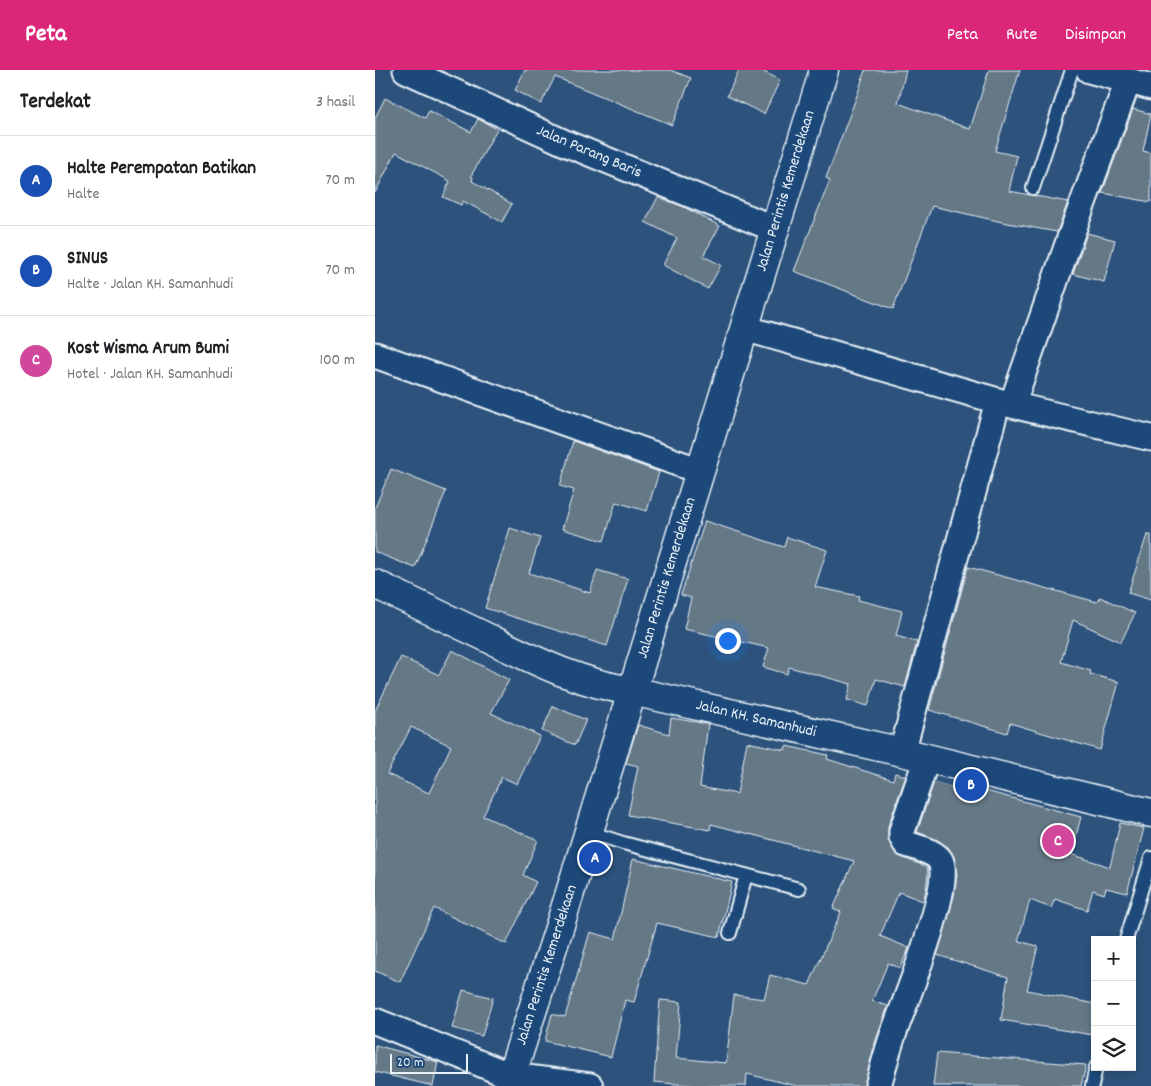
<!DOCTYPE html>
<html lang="id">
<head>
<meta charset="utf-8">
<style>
  body { margin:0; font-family:Dekko,sans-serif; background:#f6f6f6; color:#202124 }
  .controls { position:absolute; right:15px; bottom:15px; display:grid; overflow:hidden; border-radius:0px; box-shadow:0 2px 8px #0003 }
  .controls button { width:45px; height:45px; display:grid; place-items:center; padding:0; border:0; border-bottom:1px solid #e0e0e0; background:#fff; color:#202124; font:25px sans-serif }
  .scale { position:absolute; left:15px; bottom:12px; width:78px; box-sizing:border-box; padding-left:5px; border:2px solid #e8f1f8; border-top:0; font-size:14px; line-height:18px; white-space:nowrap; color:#e8f1f8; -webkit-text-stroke:4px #1f4a7a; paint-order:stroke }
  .you { position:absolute; left:352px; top:570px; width:18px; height:18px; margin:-12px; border:4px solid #fff; border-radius:50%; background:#1a73e8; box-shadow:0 0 0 8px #1a73e833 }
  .badge { display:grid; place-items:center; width:32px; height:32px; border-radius:50%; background:#db2777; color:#fff; font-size:16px; font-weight:700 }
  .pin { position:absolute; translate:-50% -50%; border:2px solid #fff; box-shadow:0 1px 5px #0006 }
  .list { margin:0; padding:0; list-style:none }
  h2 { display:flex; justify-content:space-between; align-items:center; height:65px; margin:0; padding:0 20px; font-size:21px }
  h2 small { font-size:16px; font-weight:400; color:#757577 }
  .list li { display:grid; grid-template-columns:32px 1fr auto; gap:15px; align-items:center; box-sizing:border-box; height:90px; padding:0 20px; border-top:1px solid #e0e0e0 }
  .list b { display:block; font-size:19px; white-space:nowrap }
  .list p { margin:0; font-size:16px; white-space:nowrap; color:#757577 }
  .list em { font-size:16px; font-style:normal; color:#757577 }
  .icon { flex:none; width:28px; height:28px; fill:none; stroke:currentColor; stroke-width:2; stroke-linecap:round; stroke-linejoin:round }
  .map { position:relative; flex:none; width:776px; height:1016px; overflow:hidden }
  header { display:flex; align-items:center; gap:30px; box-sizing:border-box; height:70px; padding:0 25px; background:#db2777; color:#fff }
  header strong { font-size:24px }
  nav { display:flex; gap:28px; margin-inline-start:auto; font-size:18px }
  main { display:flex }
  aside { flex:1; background:#fff }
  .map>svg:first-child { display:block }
  .building { fill:#657886; stroke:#e8f1f8; fill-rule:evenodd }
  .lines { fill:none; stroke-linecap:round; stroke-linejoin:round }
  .service-casing { stroke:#e8f1f8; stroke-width:16 }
  .minor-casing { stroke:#e8f1f8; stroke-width:29 }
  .tertiary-casing { stroke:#e8f1f8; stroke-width:31 }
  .secondary-casing { stroke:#e8f1f8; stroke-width:31 }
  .service { stroke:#1f4a7a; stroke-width:12 }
  .minor { stroke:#1f4a7a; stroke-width:25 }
  .tertiary { stroke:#1f4a7a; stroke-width:28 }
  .secondary { stroke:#1f4a7a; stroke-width:28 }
  .labels { text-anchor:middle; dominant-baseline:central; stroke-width:4; stroke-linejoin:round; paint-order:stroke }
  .street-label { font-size:16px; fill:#e8f1f8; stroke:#1f4a7a }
</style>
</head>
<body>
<header>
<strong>Peta</strong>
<nav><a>Peta</a><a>Rute</a><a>Disimpan</a></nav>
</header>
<main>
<aside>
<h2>Terdekat<small>3 hasil</small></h2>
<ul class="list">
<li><span class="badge" style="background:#1a4fb4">A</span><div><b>Halte Perempatan Batikan</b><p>Halte</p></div><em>70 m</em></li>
<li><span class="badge" style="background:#1a4fb4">B</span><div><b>SINUS</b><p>Halte · Jalan KH. Samanhudi</p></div><em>70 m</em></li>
<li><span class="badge" style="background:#d1479c">C</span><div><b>Kost Wisma Arum Bumi</b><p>Hotel · Jalan KH. Samanhudi</p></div><em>100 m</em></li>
</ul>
</aside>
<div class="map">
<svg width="776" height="1016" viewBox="0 0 776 1016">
  <rect width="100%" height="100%" fill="#2d537c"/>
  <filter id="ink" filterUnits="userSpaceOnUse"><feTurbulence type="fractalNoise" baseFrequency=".02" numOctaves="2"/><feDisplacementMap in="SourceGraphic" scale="10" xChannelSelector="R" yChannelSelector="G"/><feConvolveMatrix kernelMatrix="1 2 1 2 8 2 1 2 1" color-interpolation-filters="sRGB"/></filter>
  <g filter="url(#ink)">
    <!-- building -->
    <path class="building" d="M150 0H295L316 8 297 55 180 7 166 34 140 20Z
      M364 0H385L405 10 389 44 352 26Z
      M490 0H531L523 33 595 59 614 0H645L620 81 642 86 634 121 693 132 682 162 627 152 557 136 518 239 419 201 455 110 451 108 484 20Z
      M10 28 50 48 54 41 96 62 103 49 122 59 96 106 98 107 97 111 137 134 127 152 88 131 86 135 68 127 75 111 21 82 0 123V48Z
      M758 39 776 44 768 81 776 83V132L727 123Z
      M283 127 309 137 345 156 328 186 346 195 333 219 288 195 302 168 270 152Z
      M712 163 740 170 729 212 698 204Z
      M198 371 284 402 272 441 241 432 229 471 187 459 199 420 185 416Z
      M16 399 71 421 40 498 0 482V438Z
      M330 451 409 477 412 467 452 480 440 517 484 526 483 530 527 541 521 566 542 572 530 617 501 609 493 636 472 630 476 614 414 597 412 604 388 597 394 578 309 559 316 528 306 525Z
      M135 458 165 468 154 503 215 523 222 500 253 509 232 576 110 538Z
      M772 465H776V530L753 523Z
      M593 497 722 532 725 527 760 543 746 572 698 550 686 592 716 601 715 604 744 612 725 680 635 653 632 663 554 640Z
      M77 580 134 610 116 643 165 666 142 714 127 707 108 746 163 770 148 805 161 812 131 874 59 838 25 912 0 901V641L26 587 64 605ZM36 657 76 676 54 723 12 704Z
      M178 636 211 650 200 675 167 661Z
      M296 648 333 654 325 717 362 724 372 672 410 680 411 676 453 685 452 689 518 710 520 703 531 706 513 756V767L519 781 526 787 552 797 553 803 551 820 548 831 524 822 505 866 534 878 525 898 513 893 497 931 513 936 500 973 489 1016H422L372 1004 371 1016H324L279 1012 285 930 306 932 301 988 351 993 359 925 389 929 395 905 434 915 466 842 458 839 479 791 336 754 335 760 253 745 263 696 251 693 263 655 294 664Z
      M559 712 598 724 600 718 706 747 696 784 735 797 745 753 769 758 752 823 731 818 729 824 718 820 712 840 680 829 676 838 655 830 643 871 663 876 652 920 720 934V955L718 965 626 950 633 907 562 885 579 826 582 804 579 787 573 777 561 769 542 762Z
      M258 789 357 812 344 867 282 853 259 932 250 930 236 987 170 971 177 944 190 947 215 862 240 869Z
      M88 920 118 928 107 966 77 958Z
      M0 975 63 992 58 1016 0 1002Z
      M562 983 611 987 711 995 706 1016H558Z"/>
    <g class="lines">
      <!-- service casing -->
      <g class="service-casing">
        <path id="service" d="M658 118 697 0
          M214 762 248 773 424 819
          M355 863 371 805
          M751 870 776 788
          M717 1016 721 997"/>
      </g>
      <!-- minor casing -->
      <g class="minor-casing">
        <path id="minor" d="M31 0 190 73 400 159
          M714 0 776 17
          M369 258 637 335 776 368
          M0 285 325 401
          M637 335 695 168 753 11
          M527 682 623 331
          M0 951 136 1006 215 1016
          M503 1016C508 999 512 982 518 965 528 936 579 813 565 790 559 781 540 777 531 774L527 767V761L552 688"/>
      </g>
      <!-- tertiary casing -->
      <g class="tertiary-casing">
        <path id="tertiary" d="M133 1016 185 855 449 0"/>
      </g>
      <!-- secondary casing -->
      <g class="secondary-casing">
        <path id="secondary" d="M0 514C37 532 74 549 111 567 161 591 201 612 257 621L527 682 776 743"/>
      </g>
      <!-- service -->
      <use href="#service" class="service"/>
      <!-- minor -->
      <use href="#minor" class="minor"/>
      <!-- tertiary -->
      <use href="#tertiary" class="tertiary"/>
      <!-- secondary -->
      <use href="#secondary" class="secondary"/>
    </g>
  </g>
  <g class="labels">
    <!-- street labels -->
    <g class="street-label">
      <text transform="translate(214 82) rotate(23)">Jalan Parang Baris</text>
      <text transform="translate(411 121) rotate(-73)">Jalan Perintis Kemerdekaan</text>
      <text transform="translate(292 508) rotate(-73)">Jalan Perintis Kemerdekaan</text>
      <text transform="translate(381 649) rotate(13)">Jalan KH. Samanhudi</text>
      <text transform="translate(172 895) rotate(-72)">Jalan Perintis Kemerdekaan</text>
    </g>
  </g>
</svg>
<div class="controls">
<button>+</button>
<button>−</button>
<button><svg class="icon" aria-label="layers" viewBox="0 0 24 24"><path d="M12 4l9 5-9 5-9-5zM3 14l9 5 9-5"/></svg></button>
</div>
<div class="scale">20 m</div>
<div class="you"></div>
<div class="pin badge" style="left:220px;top:788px;background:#1a4fb4">A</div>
<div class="pin badge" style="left:596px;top:715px;background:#1a4fb4">B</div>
<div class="pin badge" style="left:683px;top:771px;background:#d1479c">C</div>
</div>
</main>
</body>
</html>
